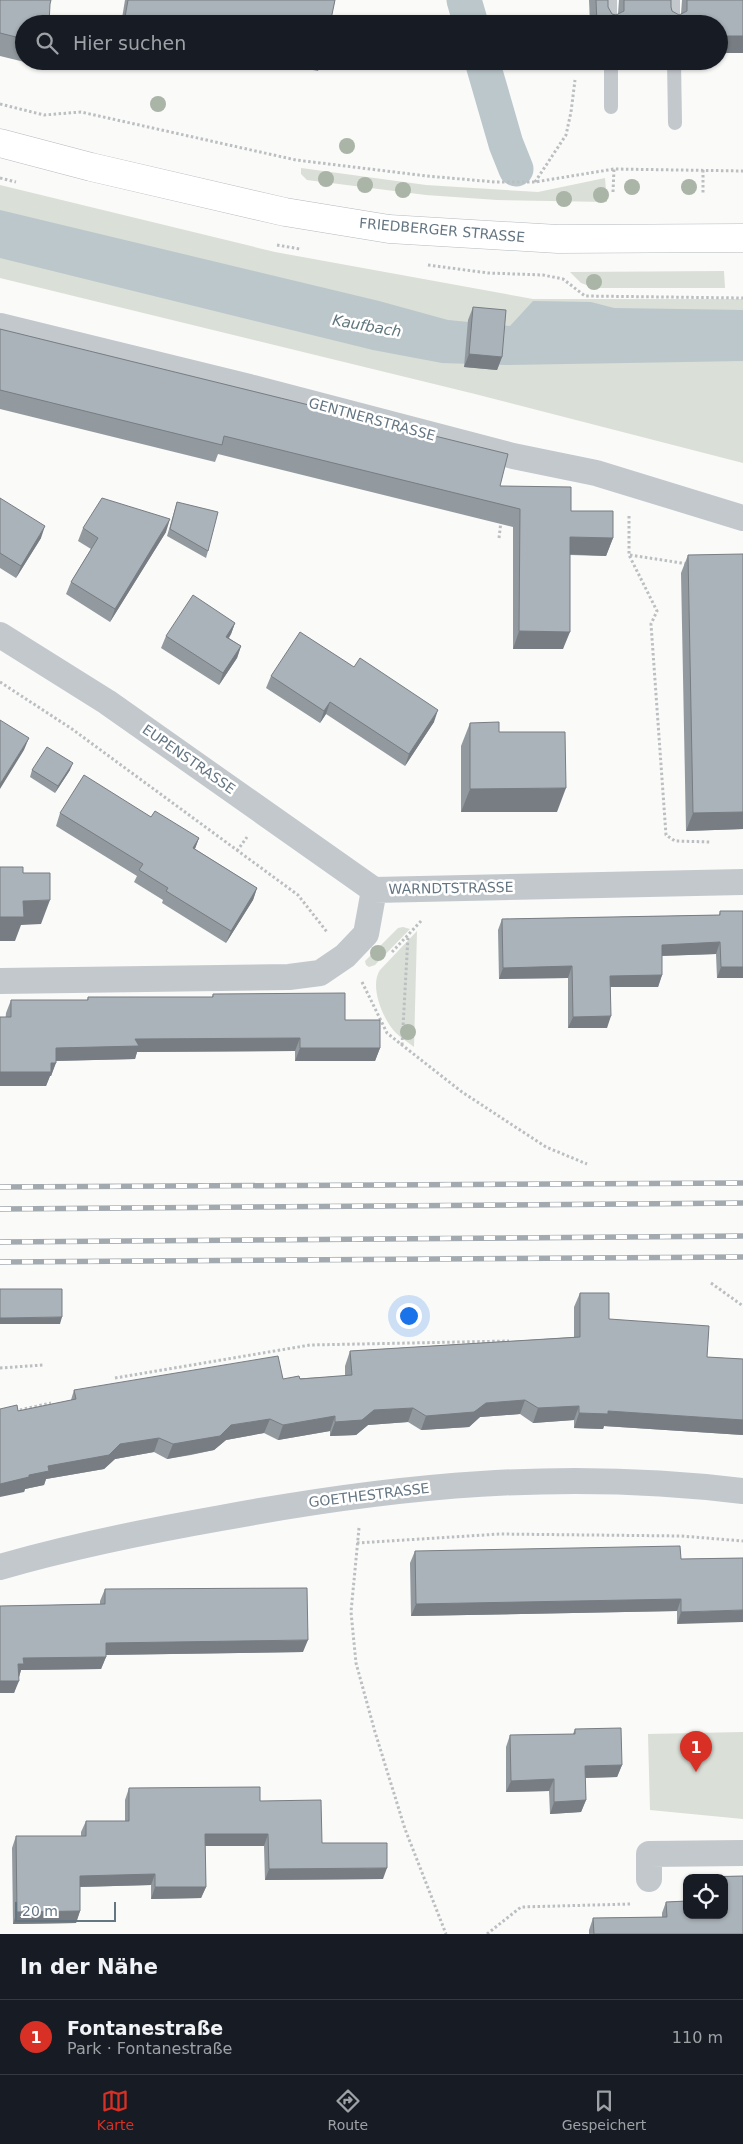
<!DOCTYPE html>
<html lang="de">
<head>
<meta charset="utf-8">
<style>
  body { margin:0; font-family:"DejaVu Sans",sans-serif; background:#20242c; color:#f1f3f6 }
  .controls { position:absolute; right:15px; bottom:15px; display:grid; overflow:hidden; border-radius:10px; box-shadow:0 1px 4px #0004 }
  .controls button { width:45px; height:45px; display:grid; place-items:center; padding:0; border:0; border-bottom:1px solid #363941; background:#171b24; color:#f1f3f6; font:25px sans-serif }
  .scale { position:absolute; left:15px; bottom:12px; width:101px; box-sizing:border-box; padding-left:5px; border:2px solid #657683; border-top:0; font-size:14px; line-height:18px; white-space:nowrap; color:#657683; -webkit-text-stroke:4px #fff; paint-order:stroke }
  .you { position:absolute; left:408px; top:1315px; width:18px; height:18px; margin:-12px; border:4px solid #fff; border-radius:50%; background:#1a73e8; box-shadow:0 0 0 8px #1a73e833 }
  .badge { display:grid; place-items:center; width:32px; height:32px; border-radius:50%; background:#d93025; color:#fff; font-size:16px; font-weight:700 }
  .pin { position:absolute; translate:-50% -41px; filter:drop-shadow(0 1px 2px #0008) }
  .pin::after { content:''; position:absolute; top:26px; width:18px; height:15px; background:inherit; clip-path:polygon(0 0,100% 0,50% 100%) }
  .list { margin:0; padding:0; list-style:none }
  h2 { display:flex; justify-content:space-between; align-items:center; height:65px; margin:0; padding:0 20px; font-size:21px }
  h2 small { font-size:16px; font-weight:400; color:#9ea1a6 }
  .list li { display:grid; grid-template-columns:32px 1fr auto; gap:15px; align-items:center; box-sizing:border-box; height:75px; padding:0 20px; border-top:1px solid #363941 }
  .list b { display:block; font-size:19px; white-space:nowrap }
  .list p { margin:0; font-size:16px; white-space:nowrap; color:#9ea1a6 }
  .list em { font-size:16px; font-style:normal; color:#9ea1a6 }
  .icon { flex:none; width:28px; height:28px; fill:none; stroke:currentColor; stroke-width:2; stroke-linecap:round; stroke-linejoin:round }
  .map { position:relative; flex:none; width:743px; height:1934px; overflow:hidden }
  .search { position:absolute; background:#171b24; box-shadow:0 1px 4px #0004; left:15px; right:15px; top:15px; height:55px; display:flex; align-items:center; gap:12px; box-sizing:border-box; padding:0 18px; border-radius:28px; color:#9ea1a6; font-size:19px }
  .sheet { height:140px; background:#171b24 }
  nav { display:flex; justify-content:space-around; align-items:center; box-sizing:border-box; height:70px; border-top:1px solid #363941; background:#171b24; font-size:14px; color:#9ea1a6 }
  nav a { display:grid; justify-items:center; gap:2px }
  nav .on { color:#d93025 }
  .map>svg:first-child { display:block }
  .green { fill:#dadfd7 }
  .water { fill:#bbc7cb }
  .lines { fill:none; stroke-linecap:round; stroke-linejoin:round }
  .canal { stroke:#bbc7cb; stroke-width:35 }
  .primary-casing { stroke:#b5babe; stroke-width:29 }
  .path { stroke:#bbbfc2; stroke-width:3; stroke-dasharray:2.5 2.5; stroke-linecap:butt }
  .service { stroke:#c3c8cc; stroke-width:14 }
  .minor { stroke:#c3c8cc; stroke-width:26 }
  .primary { stroke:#fff; stroke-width:28 }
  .rail-casing { stroke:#a2aab0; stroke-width:5.5 }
  .rail { stroke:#fff; stroke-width:4; stroke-dasharray:11; stroke-linecap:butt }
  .tree { fill:#aab4a7 }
  .wall { fill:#929a9f }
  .shaded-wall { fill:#777d82 }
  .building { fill:#aab3b9; stroke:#777d82 }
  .labels { text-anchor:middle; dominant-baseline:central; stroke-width:5; stroke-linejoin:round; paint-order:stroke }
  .street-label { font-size:14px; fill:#657683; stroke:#fff }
  .water-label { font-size:15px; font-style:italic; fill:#60757c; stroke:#fff }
</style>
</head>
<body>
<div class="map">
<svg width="743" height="1934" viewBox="0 0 743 1934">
  <rect width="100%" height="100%" fill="#fafaf8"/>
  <!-- green -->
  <path class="green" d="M301 168 426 185 538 192 605 178 607 202 497 200 426 195 307 180 301 174Z
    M0 185 275 252 533 299H743V463L475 394 0 278Z
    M724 271 725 288H595L581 283 570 272Z
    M403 927 410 929 375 965 369 967 366 965 365 961 398 928Z
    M417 931 414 1047C408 1042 401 1038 395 1032 383 1019 369 986 380 970Z
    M743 1732V1819L650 1810 648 1734Z"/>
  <!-- water -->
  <path class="water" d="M0 210 379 301 448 320 510 326 533 301 591 302 614 308 743 310V361L506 365 442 363 373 350 0 258Z"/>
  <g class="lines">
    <!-- canal -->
    <path class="canal" d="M464 0 471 24
      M482 61 506 144 516 169"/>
    <!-- primary casing -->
    <g class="primary-casing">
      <path id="primary" d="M0 143 91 167 285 212 389 229 558 239 743 238"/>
    </g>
    <!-- path -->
    <path class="path" d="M0 104 44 115 81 112 296 160 427 176 495 182H535L614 169 743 171
      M703 170V193
      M0 178 16 182
      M535 182 566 135 571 112 575 80
      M613 192 614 169
      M277 245 300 249
      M428 265 488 273 543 275 563 279 585 296 743 298
      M629 516V555L657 611 651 624 666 835 675 841 711 842
      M499 538 501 521
      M630 555 688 564
      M0 682 72 729 298 895 327 932
      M237 851 247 837
      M392 952 422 920
      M362 982 387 1033 402 1045 462 1092 546 1147 587 1164
      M402 1045 408 936
      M711 1283 743 1306
      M0 1368 43 1365
      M115 1378 310 1345 509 1341
      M15 1411 51 1403
      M359 1528 351 1612 356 1663 375 1732 405 1829 446 1934
      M357 1543 500 1534 681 1536 743 1541
      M487 1934 521 1907 631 1904"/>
    <!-- service -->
    <path class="service" d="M610 0V24
      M673 0V24
      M611 61V107
      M674 61 675 123"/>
    <!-- minor -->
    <path class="minor" d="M0 326 249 387 513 456 596 473 743 518
      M0 635 107 702 374 890
      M0 981 289 977 320 973 345 956 366 934 374 890 743 882
      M0 1567C73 1546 147 1531 221 1518 398 1485 564 1469 743 1491
      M649 1879V1854L743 1853"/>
    <!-- primary -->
    <use href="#primary" class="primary"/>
    <!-- rail casing -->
    <g class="rail-casing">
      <path id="rail" d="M0 1187 743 1183
        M0 1209 743 1203
        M0 1242 743 1236
        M0 1262 743 1257"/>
    </g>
    <!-- rail -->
    <use href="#rail" class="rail"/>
  </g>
  <!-- trees -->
  <g class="tree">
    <circle cx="158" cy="104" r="8"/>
    <circle cx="347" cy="146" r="8"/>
    <circle cx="326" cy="179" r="8"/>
    <circle cx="365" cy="185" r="8"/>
    <circle cx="632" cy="187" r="8"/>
    <circle cx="689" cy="187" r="8"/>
    <circle cx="403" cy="190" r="8"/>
    <circle cx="601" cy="195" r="8"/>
    <circle cx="564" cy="199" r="8"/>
    <circle cx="594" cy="282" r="8"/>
    <circle cx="378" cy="953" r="8"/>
    <circle cx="408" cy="1032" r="8"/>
  </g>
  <!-- wall -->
  <path class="wall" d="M0 0 24 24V61H43L41 66 0 56Z
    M125 0H335L330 24H121Z
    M589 0H608V7L612 14 616 15 618 14 619 0H671V7L672 11 679 15 681 14 682 0H743V53H719V24H590Z
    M267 61H322L318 71Z
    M473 307 502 357 497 370 464 367 468 320Z
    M0 329 500 486 571 511 613 538 606 556 570 555 563 649H513V527L218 454 215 462 0 409Z
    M0 498 41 538 16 578 0 568Z
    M177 502 208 551 206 558 167 536Z
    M83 528 166 532 110 622 66 594 71 582 91 549 78 541Z
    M688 555 743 829 686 831 681 573Z
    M235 623 231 634 229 638 241 646 237 658 219 685 161 648 166 636Z
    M271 676 434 722 405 766 326 714 320 723 266 688Z
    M470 723 499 732 557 812H461V746Z
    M32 770H70L55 793 30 777Z
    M60 813 151 817 199 838 195 849 257 888 253 900 226 943 162 903 163 900 134 882 137 876 56 826Z
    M720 911H743V978H717L716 954 662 956V975L658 987H610L607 1028H568V978L499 979 498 930 502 919 719 915Z
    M213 994 345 1020 380 1048 375 1061H295V1051L137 1052 135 1059 56 1061 51 1076H50L46 1086H0L6 1013 11 1000H87L88 997H212Z
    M580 1293 609 1319 707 1357 743 1359V1435L604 1426 603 1429 574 1428V1420L533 1423 520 1414 480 1417 469 1427 421 1430 408 1422 368 1425 356 1435 330 1436V1431L278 1440 264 1433 226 1440 214 1450 191 1455 167 1459 154 1452 115 1459 104 1469 46 1479 44 1485 25 1489 24 1492 18 1411 71 1400 74 1390 345 1376V1366L350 1351 574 1337V1307Z
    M415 1551 681 1559 743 1558 677 1624V1611L411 1616 410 1563Z
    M105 1589 303 1652 106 1655V1657L101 1669 21 1670 19 1677 14 1693 0 1606 100 1604V1601Z
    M575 1729 622 1765 617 1777 585 1778 586 1800 581 1812 550 1814 549 1791 506 1792V1747L510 1735 573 1734Z
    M129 1788 260 1801 322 1843 383 1879 265 1880 264 1846H205L206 1887 201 1898 151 1899V1885L80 1887V1911L76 1923 13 1924 12 1848 16 1836H81V1832L86 1821H125V1800Z
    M743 1876V1934H589V1930L593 1918 662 1917V1913L666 1902 687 1901V1915H724V1878H700V1877Z"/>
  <!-- shaded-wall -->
  <path class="shaded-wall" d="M719 36H743V53H719Z
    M469 354 502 357 497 370 464 367Z
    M170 519 166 532 110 622 115 609Z
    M45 526 41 538 16 578 21 566Z
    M570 537 613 538 606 556 564 554Z
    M235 623 231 634 222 648 226 637Z
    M519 631 570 632 563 649H513Z
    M241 646 237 658 219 685 223 673Z
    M330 702 326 714 320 723 324 711Z
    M438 710 434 722 405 766 409 754Z
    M29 738 24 750 0 789V784Z
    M73 763 70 770 55 793 58 786Z
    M566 788 557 812H461L470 789Z
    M743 812V829L686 831 693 813Z
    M199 838 194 851 193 848Z
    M257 888 253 900 226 943 231 931Z
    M50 900 41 924 21 925 15 941H0V917L23 901Z
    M720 942 716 954 657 956 662 945Z
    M572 966 568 978 499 979 503 968Z
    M721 967H743V978H717Z
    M662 975 658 987H606L610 976Z
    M611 1016 607 1028H568L573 1017Z
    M300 1038 295 1051 137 1052 135 1059 51 1061 56 1048 135 1039Z
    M300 1048H380L375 1061H295Z
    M51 1063H56L51 1076H50L46 1086H0V1072Z
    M62 1317 60 1324H0V1318Z
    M525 1400 520 1414 480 1417 469 1427 421 1430 426 1416 486 1403Z
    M579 1406 574 1420 533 1423 538 1408Z
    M413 1408 408 1422 368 1425 356 1435 330 1436 335 1422 374 1410Z
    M608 1411 743 1420V1435L604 1426 603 1429 574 1428 579 1413Z
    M335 1416 330 1431 278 1440 283 1425Z
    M270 1419 264 1433 226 1440 214 1450 167 1459 173 1444 231 1425Z
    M159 1438 154 1452 115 1459 104 1469 46 1479 44 1485 25 1489 24 1492 0 1497V1484L29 1475 48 1466 120 1444Z
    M681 1599 677 1611 411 1616 416 1604Z
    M743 1610V1622L677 1624 681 1612Z
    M308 1640 303 1652 101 1655 106 1643Z
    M106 1657 101 1669 21 1670 19 1677H14L18 1664 23 1658Z
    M0 1681H19L14 1693H0Z
    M622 1765 617 1777 581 1778 585 1766Z
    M554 1779 549 1791 506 1792 511 1781Z
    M586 1800 581 1812 550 1814 554 1802Z
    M205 1834H268L264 1846H201Z
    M387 1868 383 1879 265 1880 269 1869Z
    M155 1874 151 1885 76 1887 80 1876Z
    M155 1887H206L201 1898 151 1899Z
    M80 1911 76 1923 13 1924 17 1912Z"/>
  <!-- building -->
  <path class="building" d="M0 0H51L50 4 49 24H24V39L0 33Z
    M128 0H335L330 24H164L125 17Z
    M596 0H608V7L612 14 616 15 624 11V0H671V7L672 11 679 15 687 11V0H743V36H719V24H597Z
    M473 307 506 310 502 357 469 354Z
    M0 329 508 454 500 486 571 487V511H613V538L570 537V632L519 631 520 509 224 436 222 445 0 390Z
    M0 498 45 526 21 566 0 553Z
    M102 498 170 519 115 609 71 582 98 538 83 528Z
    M177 502 218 512 208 551 170 529Z
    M743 554V812L693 813 688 555Z
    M193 595 235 623 226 637 241 646 223 673 166 636Z
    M300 632 354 667 360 658 438 710 409 754 330 702 324 711 271 676Z
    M0 720 29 738 0 784Z
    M499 722V732H565L566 788 470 789V723Z
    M47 747 73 763 58 786 32 770Z
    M84 775 151 817 155 811 199 838 193 848 257 888 231 931 166 891 168 888 139 870 143 864 60 813Z
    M0 867H23V873H50V900L23 901 24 917H0Z
    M720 911H743V967H721L720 942 662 945V975L610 976 611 1016 573 1017 572 966 503 968 502 919 720 915Z
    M345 993V1020H380V1048H300V1038L135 1039 139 1046 56 1048V1063H51V1072H0V1017H11V1000H88V997H213V994Z
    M0 1289H62V1317L0 1318Z
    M580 1293H609V1319L709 1326 707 1357 743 1359V1420L608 1411V1414L579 1413V1406L538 1408 525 1400 486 1403 474 1412 426 1416 413 1408 374 1410 362 1420 335 1422V1416L283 1425 270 1419 231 1425 220 1436 196 1440 173 1444 159 1438 120 1444 109 1455 48 1466 49 1471 29 1475V1477L0 1484V1409L17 1405 18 1411 76 1399 74 1390 278 1356 283 1379 299 1376 300 1379 352 1375 350 1351 580 1337Z
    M680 1546 681 1559 743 1558V1610L681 1612V1599L416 1604 415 1551Z
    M307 1588 308 1640 106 1643V1657L23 1658 24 1664H18L19 1681H0V1606L105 1604V1589Z
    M621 1728 622 1765 585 1766 586 1800 554 1802V1779L511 1781 510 1735 575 1734V1729Z
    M260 1787V1801L321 1800 322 1843H387V1868L269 1869 268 1834H205L206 1887H155V1874L80 1876V1911L17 1912 16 1836H86V1821H129V1788Z
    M743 1876V1934H594L593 1918 667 1917 666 1902 687 1901V1915H724V1878H700V1877Z"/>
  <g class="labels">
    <!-- street labels -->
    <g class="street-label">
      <text transform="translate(442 230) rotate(5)">FRIEDBERGER STRASSE</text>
      <text transform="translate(372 419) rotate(15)">GENTNERSTRASSE</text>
      <text transform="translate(189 759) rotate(35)">EUPENSTRASSE</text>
      <text transform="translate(451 888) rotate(-1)">WARNDTSTRASSE</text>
      <text transform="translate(369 1495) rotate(-7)">GOETHESTRASSE</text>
    </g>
    <!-- water labels -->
    <g class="water-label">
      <text transform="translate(367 326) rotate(10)">Kaufbach</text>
    </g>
  </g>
</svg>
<div class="controls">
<button><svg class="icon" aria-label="locate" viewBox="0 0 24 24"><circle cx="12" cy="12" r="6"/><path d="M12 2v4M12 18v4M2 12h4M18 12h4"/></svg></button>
</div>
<div class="scale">20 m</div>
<div class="you"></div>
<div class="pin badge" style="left:696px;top:1772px">1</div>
<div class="search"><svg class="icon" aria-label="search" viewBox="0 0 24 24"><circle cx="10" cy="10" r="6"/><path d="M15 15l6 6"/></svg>Hier suchen</div>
</div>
<section class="sheet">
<h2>In der Nähe<small></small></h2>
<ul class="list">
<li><span class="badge">1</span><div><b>Fontanestraße</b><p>Park · Fontanestraße</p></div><em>110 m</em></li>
</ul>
</section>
<nav>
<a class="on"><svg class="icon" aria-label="map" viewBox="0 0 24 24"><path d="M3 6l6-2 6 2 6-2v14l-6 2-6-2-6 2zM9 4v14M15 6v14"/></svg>Karte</a>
<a><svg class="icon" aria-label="directions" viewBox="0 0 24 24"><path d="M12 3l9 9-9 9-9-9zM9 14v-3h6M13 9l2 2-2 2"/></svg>Route</a>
<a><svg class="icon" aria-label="saved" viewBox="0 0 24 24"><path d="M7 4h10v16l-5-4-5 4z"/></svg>Gespeichert</a>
</nav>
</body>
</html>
